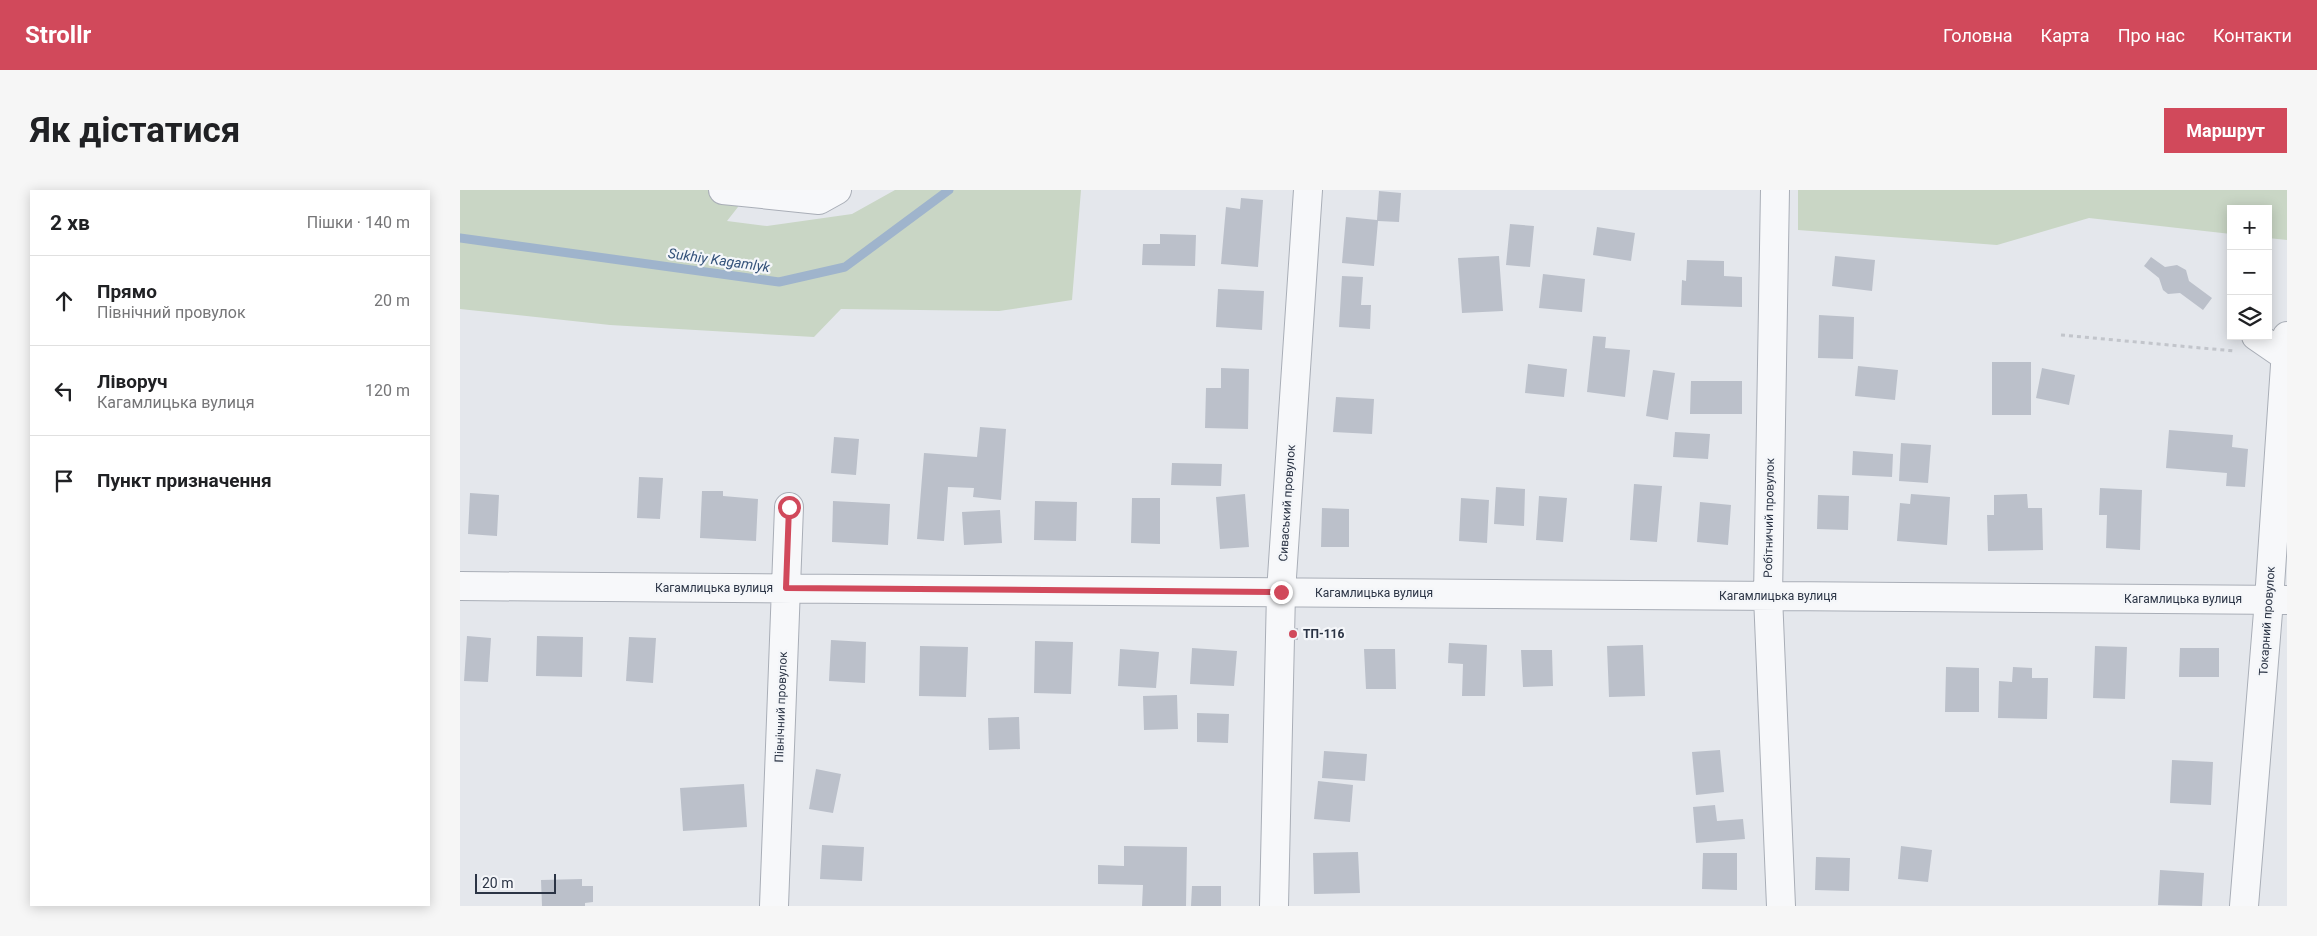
<!DOCTYPE html>
<html lang="uk">
<head>
<meta charset="utf-8">
<style>
  body { margin:0; font-family:Roboto,sans-serif; background:#f6f6f6; color:#202124 }
  .controls { position:absolute; right:15px; top:15px; display:grid; overflow:hidden; border-radius:0px; box-shadow:0 2px 12px #0003 }
  .controls button { width:45px; height:45px; display:grid; place-items:center; padding:0; border:0; border-bottom:1px solid #e0e0e0; background:#fff; color:#202124; font:25px sans-serif }
  .scale { position:absolute; left:15px; bottom:12px; width:81px; box-sizing:border-box; padding-left:5px; border:2px solid #2b3445; border-top:0; font-size:14px; line-height:18px; white-space:nowrap; color:#2b3445; -webkit-text-stroke:4px #f4f6f9; paint-order:stroke }
  .stop { position:absolute; width:15px; height:15px; margin:-11px; border:4px solid #d1495b; border-radius:50%; background:#fff }
  .stop.end { background:#d1495b; border-color:#fff; box-shadow:0 1px 5px #0008 }
  .list { margin:0; padding:0; list-style:none }
  h2 { display:flex; justify-content:space-between; align-items:center; height:65px; margin:0; padding:0 20px; font-size:21px }
  h2 small { font-size:16px; font-weight:400; color:#757577 }
  .list li { display:grid; grid-template-columns:32px 1fr auto; gap:15px; align-items:center; box-sizing:border-box; height:90px; padding:0 20px; border-top:1px solid #e0e0e0 }
  .list b { display:block; font-size:19px; white-space:nowrap }
  .list p { margin:0; font-size:16px; white-space:nowrap; color:#757577 }
  .list em { font-size:16px; font-style:normal; color:#757577 }
  .icon { flex:none; width:28px; height:28px; fill:none; stroke:currentColor; stroke-width:2; stroke-linecap:round; stroke-linejoin:round }
  .map { position:relative; flex:none; width:1827px; height:716px; overflow:hidden; border-radius:0px }
  header { display:flex; align-items:center; gap:30px; box-sizing:border-box; height:70px; padding:0 25px; background:#d1495b; color:#fff }
  header strong { font-size:24px }
  nav { display:flex; gap:28px; margin-inline-start:auto; font-size:18px }
  .intro { display:flex; align-items:center; justify-content:space-between; box-sizing:border-box; height:120px; padding:0 30px }
  h1 { margin:0; font-size:35px }
  .button { padding:12px 22px; border-radius:0px; background:#d1495b; color:#fff; font-size:18px; font-weight:700 }
  main { display:flex; gap:30px; padding:0 30px }
  aside { flex:1; background:#fff; border-radius:0px; box-shadow:0 2px 12px #0003 }
  .map>svg:first-child { display:block }
  .green { fill:#c9d6c5 }
  .lines { fill:none; stroke-linecap:round; stroke-linejoin:round }
  .stream { stroke:#9fb4cc; stroke-width:9 }
  .building { fill:#bbc0ca }
  .minor-casing { stroke:#a9aeb7; stroke-width:30 }
  .path { stroke:#c2c5cb; stroke-width:3; stroke-dasharray:4 4; stroke-linecap:butt }
  .minor { stroke:#f7f8fa; stroke-width:28 }
  .route { stroke:#d1495b; stroke-width:6 }
  .poi-dot { fill:#d1495b; stroke:#f4f6f9; stroke-width:2 }
  .labels { text-anchor:middle; dominant-baseline:central; stroke-width:4.5; stroke-linejoin:round; paint-order:stroke }
  .street-label { font-size:12px; fill:#2b3445; stroke:#f4f6f9 }
  .poi-label { font-size:12px; font-weight:bold; fill:#2b3445; stroke:#f4f6f9; text-anchor:start }
  .water-label { font-size:14px; font-style:italic; fill:#34527a; stroke:#f4f6f9 }
</style>
</head>
<body>
<header>
<strong>Strollr</strong>
<nav><a>Головна</a><a>Карта</a><a>Про нас</a><a>Контакти</a></nav>
</header>
<div class="intro"><h1>Як дістатися</h1><a class="button">Маршрут</a></div>
<main>
<aside>
<h2>2 хв<small>Пішки · 140 m</small></h2>
<ul class="list">
<li><svg class="icon" aria-label="ahead" viewBox="0 0 24 24"><path d="M12 20V5M6 11l6-6 6 6"/></svg><div><b>Прямо</b><p>Північний провулок</p></div><em>20 m</em></li>
<li><svg class="icon" aria-label="left" viewBox="0 0 24 24"><path d="M17 20v-9H6M10 6l-5 5 5 5"/></svg><div><b>Ліворуч</b><p>Кагамлицька вулиця</p></div><em>120 m</em></li>
<li><svg class="icon" aria-label="arrive" viewBox="0 0 24 24"><path d="M6 21V4h12l-3 4 3 4H6"/></svg><div><b>Пункт призначення</b></div></li>
</ul>
</aside>
<div class="map">
<svg width="1827" height="716" viewBox="0 0 1827 716">
  <rect width="100%" height="100%" fill="#e4e7ec"/>
  <!-- green -->
  <path class="green" d="M0 0H267L271 3 278 17 267 31 307 36 392 24 435 0H621L612 110 539 121 381 119 354 147 150 135 0 119Z
    M1338 0H1827V50L1808 48V19H1771V44L1629 28 1537 55 1338 40Z"/>
  <g class="lines">
    <!-- stream -->
    <path class="stream" d="M0 48 319 92 385 77 489 0"/>
  </g>
  <!-- building -->
  <path class="building" d="M919 1 941 3 939 32 918 31 914 76 882 73 886 27 917 30Z
    M781 8 803 10 798 77 761 74 766 17 780 19Z
    M1050 34 1074 36 1070 77 1046 75Z
    M1137 37 1175 43 1171 71 1133 65Z
    M700 44 736 45 735 76 682 75 683 54H700Z
    M1039 66 1043 121 1002 123 998 68Z
    M1375 66 1415 70 1412 101 1372 96Z
    M1691 67 1705 77 1717 75 1726 80 1729 91 1752 108 1743 120 1720 103 1708 104 1703 100 1699 88 1684 76Z
    M1227 70 1264 71V86L1282 87V117L1221 115 1222 90 1226 91Z
    M1083 84 1125 89 1122 122 1079 118Z
    M882 86 903 87 901 115H911L910 139 879 137Z
    M758 99 804 101 802 140 756 137Z
    M1359 125 1394 127 1393 169 1358 168Z
    M1133 146 1146 147 1145 158 1170 160 1165 207 1127 202Z
    M1532 172H1571V225H1532Z
    M1068 174 1107 179 1104 207 1065 203Z
    M1398 176 1438 180 1435 210 1395 206Z
    M761 178 789 179 788 239 745 238 746 198H761Z
    M1582 178 1615 185 1609 215 1576 208Z
    M1193 180 1215 183 1208 230 1186 226Z
    M1231 191H1282V224H1230Z
    M876 207 914 209 912 244 873 242Z
    M520 237 546 239 541 310 513 307 514 298 488 297 484 351 457 349 464 263 517 267Z
    M1709 240 1773 245 1772 257 1788 259 1785 297 1766 296 1767 283 1706 278Z
    M1215 242 1250 244 1248 269 1213 267Z
    M374 247 399 249 396 285 371 283Z
    M1441 253 1471 255 1468 293 1439 291Z
    M1393 261 1433 264 1432 287 1392 285Z
    M712 273 762 274 761 296 711 295Z
    M179 287 203 288 200 329 177 328Z
    M1174 294 1202 296 1197 352 1170 350Z
    M1036 297 1065 299 1064 336 1034 334Z
    M1640 298 1682 300 1680 360 1646 358 1647 325H1639Z
    M242 301H263V306L298 309 296 351 240 348Z
    M10 303 39 305 37 346 8 344Z
    M785 304 789 357 760 359 756 307Z
    M1451 304 1490 307 1487 355 1437 351 1440 313 1450 314Z
    M1567 304 1568 318H1582L1583 360 1528 361 1527 325H1534V305Z
    M1358 305 1389 306 1388 340 1357 339Z
    M1079 306 1107 308 1103 352 1076 350Z
    M672 308H700V354L671 353Z
    M1001 308 1029 310 1027 353 999 351Z
    M373 311 430 314 428 355 372 352Z
    M575 311 617 312 616 351 574 350Z
    M1240 312 1271 315 1268 355 1237 352Z
    M862 318 889 319V357H861Z
    M540 320 542 353 504 355 502 322Z
    M827 438H838V450H827Z
    M7 446 31 448 28 492 4 491Z
    M77 446 123 447 122 487 76 486Z
    M169 447 196 448 193 493 166 491Z
    M371 450 406 452 405 493 369 491Z
    M575 451 613 452 611 504 574 503Z
    M989 453 1027 455 1025 506H1002L1003 474 988 473Z
    M1183 455 1185 506 1149 507 1147 456Z
    M460 456 508 457 506 507 459 506Z
    M1635 456 1667 457 1665 509 1633 508Z
    M732 458 777 461 774 496 730 494Z
    M1720 458H1759V487H1719Z
    M660 459 699 462 696 498 658 496Z
    M904 459H935L936 499H906Z
    M1061 460H1092L1093 496 1063 497Z
    M1486 477 1519 478V522H1485Z
    M1553 477 1572 478V488H1588L1587 529 1538 528 1539 491 1552 492Z
    M717 505 718 539 684 540 683 506Z
    M737 523 769 524 768 553 737 552Z
    M559 527 560 559 529 560 528 528Z
    M1260 560 1264 602 1236 605 1232 562Z
    M864 561 907 564 905 591 862 588Z
    M1712 570 1753 572 1751 615 1710 613Z
    M356 579 381 584 373 623 349 619Z
    M858 591 893 595 890 632 854 629Z
    M284 594 287 637 223 641 220 598Z
    M1255 615 1257 631 1283 629 1285 649 1236 653 1233 617Z
    M362 655 404 657 402 691 360 689Z
    M664 656 727 657 726 716H682L683 695 638 694V675L664 676Z
    M1441 656 1472 660 1468 692 1438 689Z
    M898 662 900 703 854 704 853 663Z
    M1243 663H1277V700L1242 699Z
    M1356 667 1390 668 1389 701 1355 700Z
    M1700 680 1744 683 1742 716 1698 715Z
    M122 689V696H133V712L125 713V716H82L81 690Z
    M732 696H761V716H731Z"/>
  <g class="lines">
    <!-- minor casing -->
    <g class="minor-casing">
      <path id="minor" d="M263 0 359 10 377 0
        M1315 0 1308 406 1321 716
        M1796 146 1825 166
        M0 396 1827 410
        M314 716 329 317
        M814 716 821 402 848 0
        M1784 716 1809 410 1827 146"/>
    </g>
    <!-- path -->
    <path class="path" d="M1601 145 1774 161"/>
    <!-- minor -->
    <use href="#minor" class="minor"/>
  </g>
  <g class="lines">
    <!-- route -->
    <path class="route" d="M329 317 326 398 821 402"/>
  </g>
  <!-- markers -->
  <circle class="poi-dot" cx="833" cy="444" r="5"/>
  <g class="labels">
    <!-- street labels -->
    <g class="street-label">
      <text transform="translate(827 313) rotate(-86)">Сиваський провулок</text>
      <text transform="translate(1309 328) rotate(-89)">Робітничий провулок</text>
      <text x="254" y="398">Кагамлицька вулиця</text>
      <text x="914" y="403">Кагамлицька вулиця</text>
      <text x="1318" y="406">Кагамлицька вулиця</text>
      <text x="1723" y="409">Кагамлицька вулиця</text>
      <text transform="translate(1807 431) rotate(-86)">Токарний провулок</text>
      <text transform="translate(321 517) rotate(-88)">Північний провулок</text>
    </g>
    <!-- poi labels -->
    <g class="poi-label">
      <text x="843" y="444">ТП-116</text>
    </g>
    <!-- water labels -->
    <g class="water-label">
      <text transform="translate(259 70) rotate(8)">Sukhiy Kagamlyk</text>
    </g>
  </g>
</svg>
<div class="controls">
<button>+</button>
<button>−</button>
<button><svg class="icon" aria-label="layers" viewBox="0 0 24 24"><path d="M12 4l9 5-9 5-9-5zM3 14l9 5 9-5"/></svg></button>
</div>
<div class="scale">20 m</div>
<div class="stop" style="left:329px;top:317px"></div>
<div class="stop end" style="left:821px;top:402px"></div>
</div>
</main>
</body>
</html>
